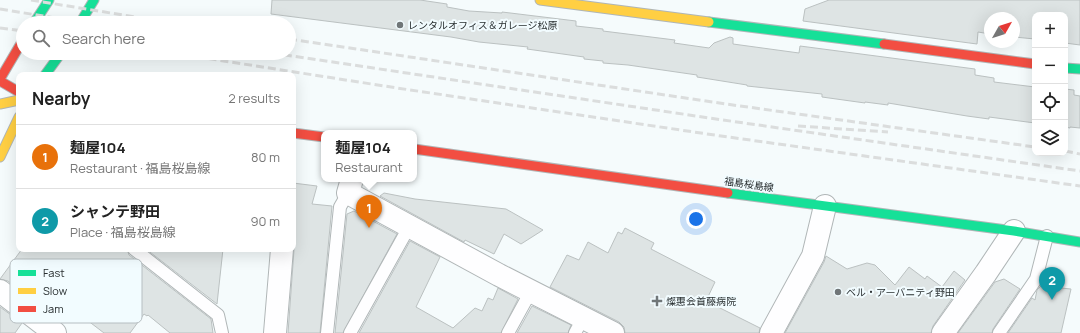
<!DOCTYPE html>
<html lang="en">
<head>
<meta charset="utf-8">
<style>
  body { margin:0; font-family:Manrope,"Noto Sans JP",sans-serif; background:#f2f2f2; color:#222 }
  .controls { position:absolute; right:12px; top:12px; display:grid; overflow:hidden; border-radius:8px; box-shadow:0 4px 16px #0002 }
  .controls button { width:36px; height:36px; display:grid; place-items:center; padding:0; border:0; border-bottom:1px solid #e0e0e0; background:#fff; color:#222; font:20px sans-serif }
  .compass { position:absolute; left:984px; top:12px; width:36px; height:36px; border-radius:50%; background:#fff; box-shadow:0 4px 16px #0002; rotate:51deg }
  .you { position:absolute; left:696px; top:219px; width:14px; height:14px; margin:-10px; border:3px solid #fff; border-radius:50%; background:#1a73e8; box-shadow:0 0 0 6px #1a73e833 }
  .badge { display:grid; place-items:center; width:26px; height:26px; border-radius:50%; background:#7c3aed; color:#fff; font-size:13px; font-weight:700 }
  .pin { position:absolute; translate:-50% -33px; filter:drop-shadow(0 1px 2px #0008) }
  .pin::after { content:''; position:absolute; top:21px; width:14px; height:12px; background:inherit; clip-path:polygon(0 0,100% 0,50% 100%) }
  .popup { position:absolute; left:321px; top:130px; width:96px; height:52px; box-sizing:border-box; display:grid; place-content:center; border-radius:8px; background:#fff; filter:drop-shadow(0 1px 3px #0005); font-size:13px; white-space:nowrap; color:#767676 }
  .popup b { font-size:15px; color:#222 }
  .popup::after { content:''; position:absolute; left:50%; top:100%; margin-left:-8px; border:8px solid transparent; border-top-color:#fff }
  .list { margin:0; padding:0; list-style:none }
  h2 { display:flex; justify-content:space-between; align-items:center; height:52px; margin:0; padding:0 16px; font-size:17px }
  h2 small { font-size:13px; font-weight:400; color:#767676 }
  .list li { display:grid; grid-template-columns:26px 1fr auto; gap:12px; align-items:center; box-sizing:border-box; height:64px; padding:0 16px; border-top:1px solid #e0e0e0 }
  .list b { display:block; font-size:15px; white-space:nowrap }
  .list p { margin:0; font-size:13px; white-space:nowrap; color:#767676 }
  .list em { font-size:13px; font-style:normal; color:#767676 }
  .icon { flex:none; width:22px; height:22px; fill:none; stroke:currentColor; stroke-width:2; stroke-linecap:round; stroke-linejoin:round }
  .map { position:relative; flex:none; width:1080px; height:333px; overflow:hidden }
  .search { position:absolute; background:#fff; box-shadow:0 4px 16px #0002; left:16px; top:16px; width:280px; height:44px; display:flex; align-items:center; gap:10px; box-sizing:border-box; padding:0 14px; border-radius:22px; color:#767676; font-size:15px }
  .panel { position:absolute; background:#fff; box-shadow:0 4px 16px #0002; left:16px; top:72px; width:280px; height:180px; border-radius:8px }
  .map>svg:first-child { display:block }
  .building { fill:#dee4e4; stroke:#bbc1c1 }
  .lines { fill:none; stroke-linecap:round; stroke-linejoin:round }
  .lane-casing { stroke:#b0b6b7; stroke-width:14 }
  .street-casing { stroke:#b0b6b7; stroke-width:24 }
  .fast-casing { stroke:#b0b6b7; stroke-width:11 }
  .slow-casing { stroke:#b0b6b7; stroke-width:11 }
  .jam-casing { stroke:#b0b6b7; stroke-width:11 }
  .lane { stroke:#fefeff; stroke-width:12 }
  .street { stroke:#fefeff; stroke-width:22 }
  .fast { stroke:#16e098; stroke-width:9 }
  .slow { stroke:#ffcf43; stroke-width:9 }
  .jam { stroke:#f24e42; stroke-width:9 }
  .rail { stroke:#dbdddd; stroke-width:3; stroke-dasharray:8 4; stroke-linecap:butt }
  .poi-dot { fill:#707678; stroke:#f2fcff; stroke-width:1.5 }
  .labels { text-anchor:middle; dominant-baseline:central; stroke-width:4; stroke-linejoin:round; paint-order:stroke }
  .poi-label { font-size:10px; fill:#292f31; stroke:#f2fcff; text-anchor:start }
  .street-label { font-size:10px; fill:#292f31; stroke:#f2fcff }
  .key { fill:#f2fcff; stroke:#b6bec1; stroke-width:1 }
  .key-label { font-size:11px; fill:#292f31 }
</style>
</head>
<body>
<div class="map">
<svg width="1080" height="333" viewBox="0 0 1080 333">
  <rect width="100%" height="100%" fill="#f5fbfc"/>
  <!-- building -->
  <path class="building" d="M272 0H420L447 4V7L469 11 502 13V12L576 21V26L603 29V31L675 40 674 43 709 48 714 43 730 37 733 38V44L799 53 800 46 975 69V75L994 78V82L1035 87V123L989 117V119L967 116 888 103V105L865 102V103L822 97V94L747 86V85L697 77V75L628 65 603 63V61L584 59V57L527 49 528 47 479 42 451 37 271 14Z
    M829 0H1080V45L1065 43V15H1035V39L1014 37V18H990V34L978 32 977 44 803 21 805 9Z
    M1065 89 1074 90V95L1080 96V128L1070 127V128L1065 127Z
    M293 183 317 186 312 204 332 206 320 333H288L294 250 293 243Z
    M384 193 415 199 506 209 543 230 521 244 504 234 494 254 465 240 464 242 380 196Z
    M354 211 397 234 343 333H335L347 214Z
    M625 228 654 243 651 249 715 282 706 301 760 328 759 333H625L624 327 619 322 550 287 567 255 579 260 588 242 608 253 618 232 622 234Z
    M410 241 440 257 416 307 453 328 475 308 482 311 488 298 493 300 498 288 518 299 501 333H359Z
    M22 249H127L129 255 211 319 213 333H170L148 315 147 316 144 314 130 333H104L87 320 89 317 50 287 37 304 8 281 0 279Z
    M146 249H223L217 304Z
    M826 256 847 269 867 263 875 265 895 285 909 267 925 279 927 276 942 287 954 271 965 280 933 326 931 333H785L824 262Z
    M1004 279 1020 289 993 329 992 333H958L995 282Z
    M1041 286 1071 289 1061 333H1008L1032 298 1035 300 1037 290Z
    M532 306 571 325 568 333H517Z
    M0 307 22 323 15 333H0Z"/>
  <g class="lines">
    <!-- lane casing -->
    <g class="lane-casing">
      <path id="lane" d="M134 249 218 315 222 333
        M327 333 340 207 348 193
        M350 333 409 227
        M508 333 531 291
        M575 333 583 318
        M999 333 1036 279 1047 236"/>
    </g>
    <!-- street casing -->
    <g class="street-casing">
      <path id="street" d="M352 179 348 193 499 275 613 333
        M0 291 55 333
        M275 333 282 249
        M771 333 813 256 825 206
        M943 333 986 273 1014 231"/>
    </g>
    <!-- fast casing -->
    <g class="fast-casing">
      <path id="fast" d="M709 22 884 44
        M34 23 49 0
        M80 23 94 0
        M1065 68 1080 69
        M45 75 61 53
        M728 193 1014 231 1080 242"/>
    </g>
    <!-- slow casing -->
    <g class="slow-casing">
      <path id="slow" d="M540 0 709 22
        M0 104 19 100
        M0 157 19 117"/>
    </g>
    <!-- jam casing -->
    <g class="jam-casing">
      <path id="jam" d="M884 44 1035 64
        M0 79 23 40
        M0 81 19 92
        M293 133 324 137
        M414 149 728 193"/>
    </g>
    <!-- lane -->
    <use href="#lane" class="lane"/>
    <!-- street -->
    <use href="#street" class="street"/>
    <!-- fast -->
    <use href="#fast" class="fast"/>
    <!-- slow -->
    <use href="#slow" class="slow"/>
    <!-- jam -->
    <use href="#jam" class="jam"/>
    <!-- rail -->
    <path class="rail" d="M31 0 172 23
      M0 9 86 23
      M0 28 23 31
      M289 39 726 104 1035 147
      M173 53 397 88 721 136 1080 186
      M272 53 723 120 1080 171
      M798 126 888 132
      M1065 151 1080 154"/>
  </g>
  <!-- markers -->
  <g class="poi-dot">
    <circle cx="400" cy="25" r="4"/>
    <circle cx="838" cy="292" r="4"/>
    <path d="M655 295h4v4h4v4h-4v4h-4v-4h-4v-4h4z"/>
  </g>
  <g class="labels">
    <!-- poi labels -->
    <g class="poi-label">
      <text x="408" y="25">レンタルオフィス＆ガレージ松原</text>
      <text x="846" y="292">ベル・アーバニティ野田</text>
      <text x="666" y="301">燦惠会首藤病院</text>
    </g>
    <!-- street labels -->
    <g class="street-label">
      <text transform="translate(749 184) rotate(8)">福島桜島線</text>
    </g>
  </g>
  <!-- legend -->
  <rect x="10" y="259" width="132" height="64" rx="6" class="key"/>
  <rect x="18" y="270" width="18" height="6" fill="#16e098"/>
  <rect x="18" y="288" width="18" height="6" fill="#ffcf43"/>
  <rect x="18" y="306" width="18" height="6" fill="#f24e42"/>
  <g class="key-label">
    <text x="43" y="277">Fast</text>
    <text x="43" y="295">Slow</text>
    <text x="43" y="313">Jam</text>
  </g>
</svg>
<div class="controls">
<button>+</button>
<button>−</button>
<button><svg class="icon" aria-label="locate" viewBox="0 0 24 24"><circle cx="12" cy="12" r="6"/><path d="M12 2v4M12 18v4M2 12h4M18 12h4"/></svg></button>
<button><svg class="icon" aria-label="layers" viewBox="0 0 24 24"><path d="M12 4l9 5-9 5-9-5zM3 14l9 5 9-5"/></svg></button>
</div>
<svg class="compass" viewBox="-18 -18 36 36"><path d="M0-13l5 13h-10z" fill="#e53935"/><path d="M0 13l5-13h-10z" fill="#767676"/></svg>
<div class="you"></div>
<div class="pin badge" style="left:369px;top:228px;background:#e8710a">1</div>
<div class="popup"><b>麺屋104</b>Restaurant</div>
<div class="pin badge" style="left:1052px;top:300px;background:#0f9aa8">2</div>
<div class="search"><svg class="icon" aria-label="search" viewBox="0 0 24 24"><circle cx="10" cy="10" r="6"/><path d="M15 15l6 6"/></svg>Search here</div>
<section class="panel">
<h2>Nearby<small>2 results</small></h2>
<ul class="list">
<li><span class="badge" style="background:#e8710a">1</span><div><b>麺屋104</b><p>Restaurant · 福島桜島線</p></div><em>80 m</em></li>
<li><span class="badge" style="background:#0f9aa8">2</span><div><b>シャンテ野田</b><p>Place · 福島桜島線</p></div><em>90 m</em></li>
</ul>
</section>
</div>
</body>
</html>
